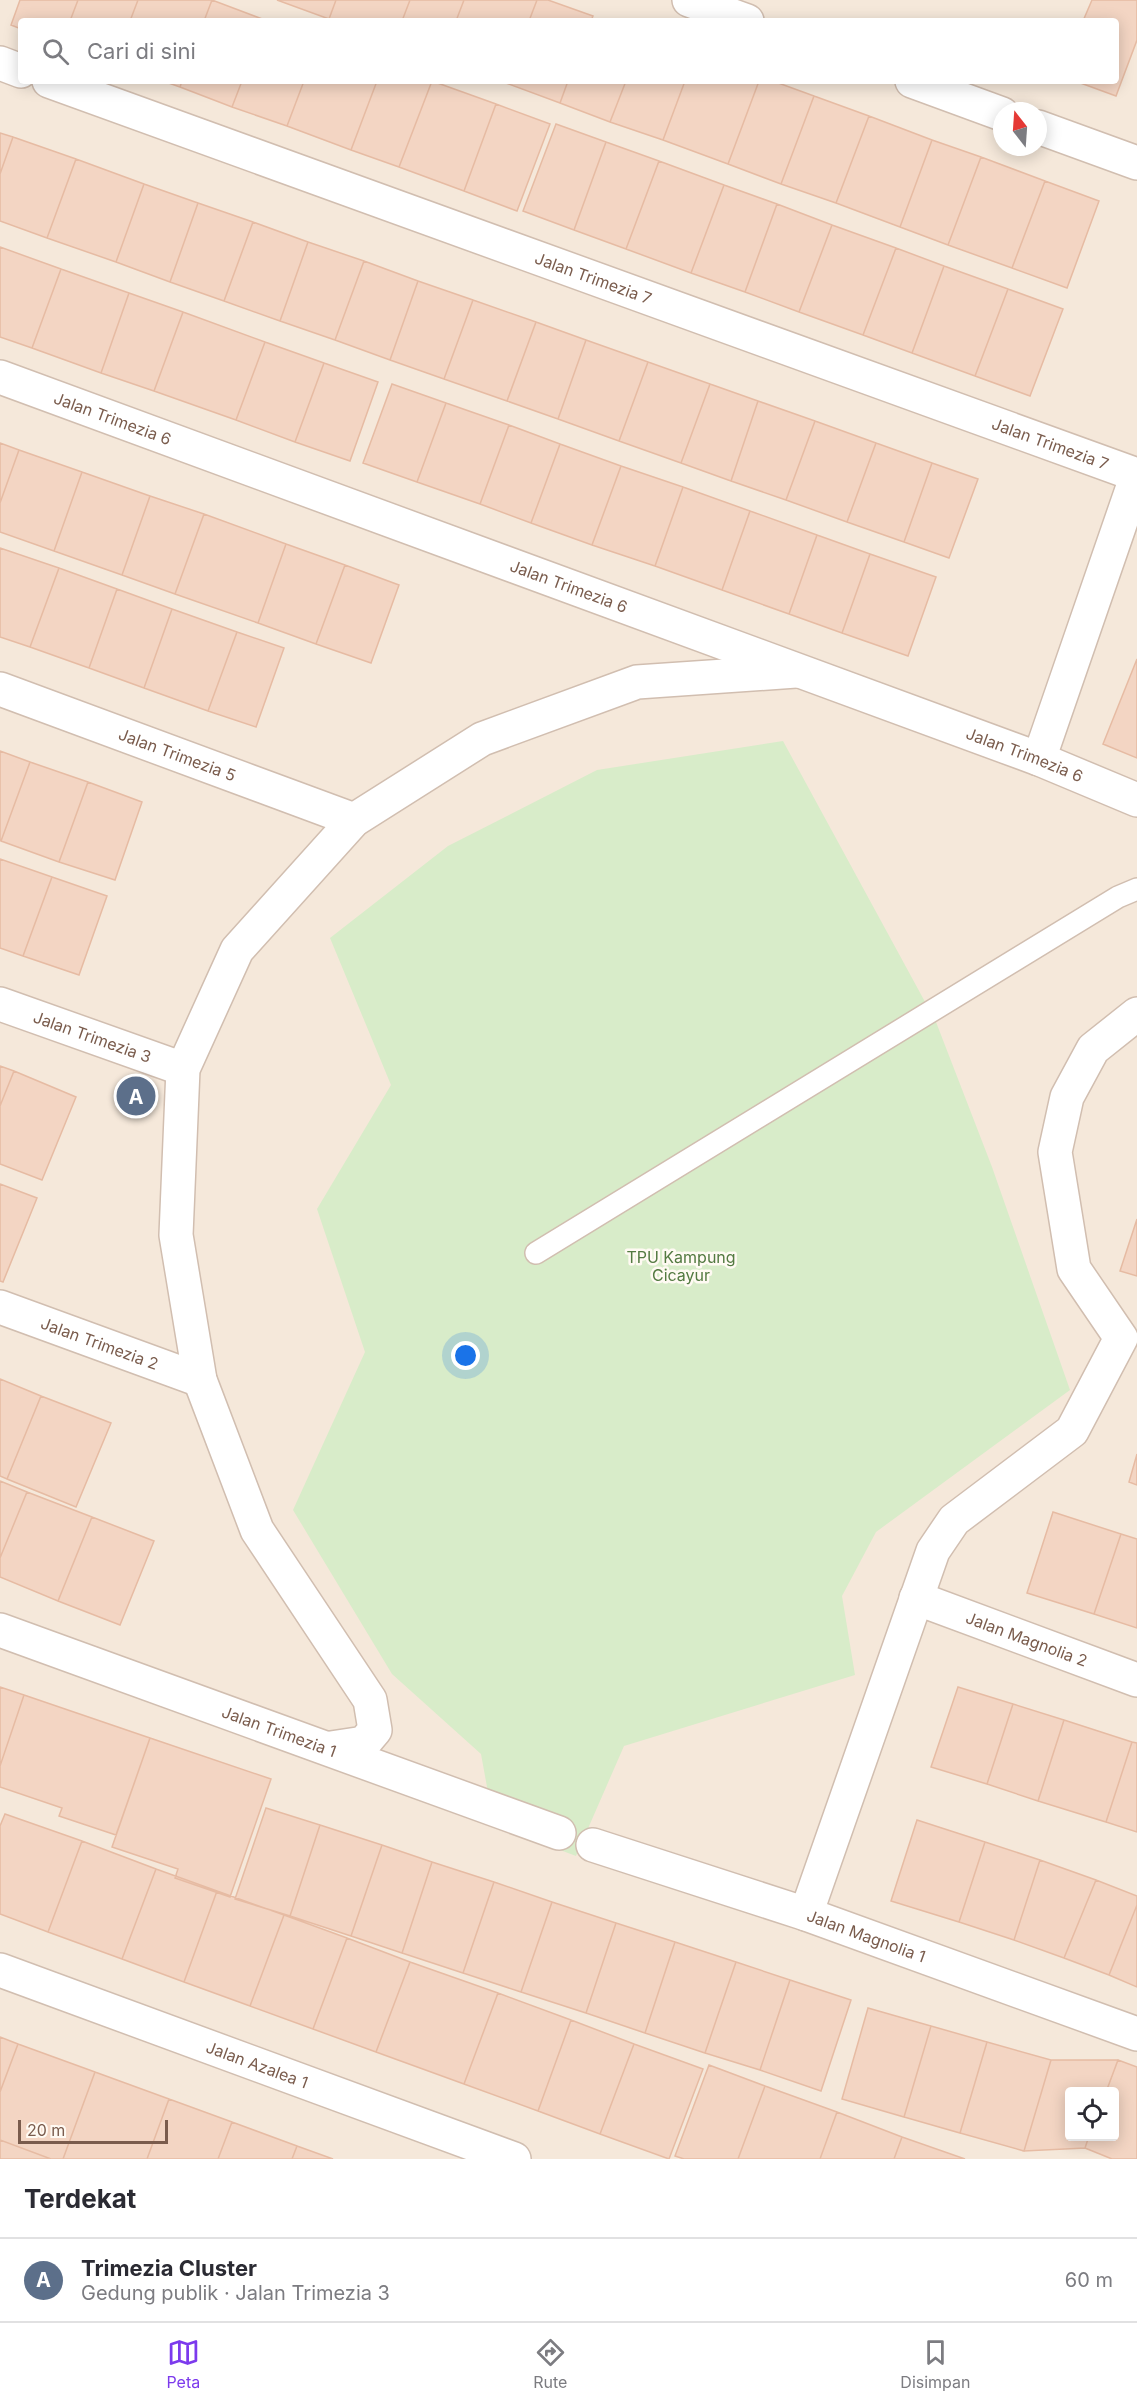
<!DOCTYPE html>
<html lang="id">
<head>
<meta charset="utf-8">
<style>
  body { margin:0; font-family:Inter,sans-serif; background:#f7f7f7; color:#2b2b33 }
  .controls { position:absolute; right:18px; bottom:18px; display:grid; overflow:hidden; border-radius:6px; box-shadow:0 3px 15px #0003 }
  .controls button { width:54px; height:54px; display:grid; place-items:center; padding:0; border:0; border-bottom:2px solid #e1e1e2; background:#fff; color:#2b2b33; font:30px sans-serif }
  .compass { position:absolute; left:993px; top:102px; width:54px; height:54px; border-radius:50%; background:#fff; box-shadow:0 3px 15px #0003; rotate:343deg }
  .scale { position:absolute; left:18px; bottom:15px; width:150px; box-sizing:border-box; padding-left:6px; border:3px solid #7a5c4d; border-top:0; font-size:16px; line-height:21px; white-space:nowrap; color:#7a5c4d; -webkit-text-stroke:4px #fffaf3; paint-order:stroke }
  .you { position:absolute; left:466px; top:1356px; width:21px; height:21px; margin:-15px; border:4px solid #fff; border-radius:50%; background:#1a73e8; box-shadow:0 0 0 9px #1a73e833 }
  .badge { display:grid; place-items:center; width:39px; height:39px; border-radius:50%; background:#7c3aed; color:#fff; font-size:20px; font-weight:700 }
  .pin { position:absolute; translate:-50% -50%; border:3px solid #fff; box-shadow:0 2px 6px #0006 }
  .list { margin:0; padding:0; list-style:none }
  h2 { display:flex; justify-content:space-between; align-items:center; height:78px; margin:0; padding:0 24px; font-size:26px }
  h2 small { font-size:20px; font-weight:400; color:#7c7c81 }
  .list li { display:grid; grid-template-columns:39px 1fr auto; gap:18px; align-items:center; box-sizing:border-box; height:84px; padding:0 24px; border-top:2px solid #e1e1e2 }
  .list b { display:block; font-size:22px; white-space:nowrap }
  .list p { margin:0; font-size:20px; white-space:nowrap; color:#7c7c81 }
  .list em { font-size:20px; font-style:normal; color:#7c7c81 }
  .icon { flex:none; width:33px; height:33px; fill:none; stroke:currentColor; stroke-width:2; stroke-linecap:round; stroke-linejoin:round }
  .map { position:relative; flex:none; width:1137px; height:2159px; overflow:hidden }
  .search { position:absolute; background:#fff; box-shadow:0 3px 15px #0003; left:18px; right:18px; top:18px; height:66px; display:flex; align-items:center; gap:15px; box-sizing:border-box; padding:0 21px; border-radius:6px; color:#7c7c81; font-size:22px }
  .sheet { height:162px; background:#fff }
  nav { display:flex; justify-content:space-around; align-items:center; box-sizing:border-box; height:84px; border-top:2px solid #e1e1e2; background:#fff; font-size:16px; color:#7c7c81 }
  nav a { display:grid; justify-items:center; gap:3px }
  nav .on { color:#7c3aed }
  .map>svg:first-child { display:block }
  .residential { fill:#f5e8da; fill-rule:evenodd }
  .green { fill:#d8ecc9 }
  .building { fill:#f3d5c3; stroke:#e6bba3; stroke-width:1.5 }
  .lines { fill:none; stroke-linecap:round; stroke-linejoin:round }
  .service-casing { stroke:#d1beb0; stroke-width:24 }
  .minor-casing { stroke:#d1beb0; stroke-width:36 }
  .service { stroke:#fff; stroke-width:21 }
  .minor { stroke:#fff; stroke-width:33 }
  .labels { text-anchor:middle; dominant-baseline:central; stroke-width:5; stroke-linejoin:round; paint-order:stroke }
  .street-label { font-size:16px; fill:#7a5c4d; stroke:#fffaf3 }
  .park-label { font-size:16px; fill:#537a41; stroke:#fffaf3 }
</style>
</head>
<body>
<div class="map">
<svg width="1137" height="2159" viewBox="0 0 1137 2159">
  <rect width="100%" height="100%" fill="#fdf6ec"/>
  <!-- residential -->
  <path class="residential" d="M0 0H1137V2159H0ZM21 21H1116V81H21ZM1002 111H1038V147H1002ZM1070 2092H1114V2136H1070Z"/>
  <!-- green -->
  <path class="green" d="M783 741 936 1022 992 1167 1070 1390 876 1532 842 1596 855 1675 624 1746 576 1856 494 1825 481 1754 392 1674 293 1510 365 1352 317 1209 391 1085 330 938 448 846 597 770Z"/>
  <!-- building -->
  <path class="building" d="M20 0H78L70 21H21V29L11 25Z
    M78 0H138L130 21H70Z
    M138 0H212L204 21H130Z
    M212 0 265 20 264 21H204Z
    M277 0H336L329 19Z
    M336 0H410L402 21H335L329 19Z
    M410 0H464L456 21H402Z
    M464 0H537L529 21H456Z
    M537 0H548L593 16 591 21H529Z
    M1092 0H1137V40L1116 96 1075 81H1116V21H1083Z
    M163 81H182L180 87Z
    M182 81H242L232 107 180 87Z
    M242 81H304L287 126 232 107Z
    M304 81H377L351 150 287 126Z
    M377 81H432L399 167 351 150Z
    M432 81 496 104 464 191 399 167Z
    M507 81H568L560 103 506 83Z
    M568 81H626L610 122 560 103Z
    M626 81H685L663 140 610 122Z
    M685 81H759L728 164 663 140Z
    M759 81H773L814 96 781 184 728 164Z
    M814 96 869 116 836 203 781 184Z
    M496 104 550 124 517 211 464 191Z
    M869 116 932 140 900 227 836 203Z
    M556 124 606 142 574 230 523 211Z
    M0 133 13 137 0 174Z
    M13 137 76 159 47 238 0 221V174Z
    M932 140 981 157 948 245 900 227Z
    M606 142 659 161 626 249 574 230Z
    M981 157 1045 181 1012 268 948 245Z
    M76 159 144 184 116 262 47 238Z
    M659 161 724 185 691 273 626 249Z
    M1045 181 1099 201 1067 288 1012 268Z
    M144 184 198 203 170 282 116 262Z
    M724 185 777 204 745 292 691 273Z
    M198 203 253 222 224 301 170 282Z
    M777 204 832 225 799 312 745 292Z
    M253 222 308 242 280 321 224 301Z
    M832 225 896 248 863 335 799 312Z
    M308 242 364 261 335 340 280 321Z
    M0 247 61 269 32 348 0 337Z
    M896 248 944 266 912 353 863 335Z
    M364 261 418 281 390 360 335 340Z
    M944 266 1008 289 975 376 912 353Z
    M61 269 129 293 101 373 32 348Z
    M418 281 473 300 444 379 390 360Z
    M1008 289 1063 309 1030 396 975 376Z
    M129 293 183 312 154 391 101 373Z
    M473 300 536 322 507 401 444 379Z
    M183 312 265 342 236 420 154 391Z
    M536 322 586 340 558 419 507 401Z
    M586 340 648 362 619 441 558 419Z
    M265 342 324 363 295 442 236 420Z
    M648 362 710 384 681 463 619 441Z
    M324 363 378 382 350 461 295 442Z
    M392 384 446 403 417 482 363 463Z
    M710 384 758 401 731 481 681 463Z
    M758 401 815 421 786 500 731 481Z
    M446 403 509 425 480 504 417 482Z
    M815 421 876 443 847 522 786 500Z
    M509 425 560 444 531 523 480 504Z
    M0 443 19 450 0 503Z
    M876 443 932 463 904 542 847 522Z
    M560 444 621 466 592 545 531 523Z
    M19 450 82 472 54 551 0 532V503Z
    M932 463 978 479 949 558 904 542Z
    M621 466 683 487 655 566 592 545Z
    M82 472 150 496 122 575 54 551Z
    M683 487 750 511 722 590 655 566Z
    M150 496 204 514 175 594 122 575Z
    M750 511 817 535 789 614 722 590Z
    M204 514 286 544 258 623 175 594Z
    M817 535 870 554 842 633 789 614Z
    M286 544 345 565 316 644 258 623Z
    M0 548 59 568 30 647 0 637Z
    M870 554 936 577 908 656 842 633Z
    M345 565 399 585 371 663 316 644Z
    M59 568 117 589 89 668 30 647Z
    M117 589 172 609 144 688 89 668Z
    M172 609 237 632 208 711 144 688Z
    M237 632 284 648 256 727 208 711Z
    M1137 659V758L1103 744Z
    M0 751 30 762 1 841 0 840Z
    M30 762 88 782 59 862 1 841Z
    M88 782 142 802 115 880 59 862Z
    M0 859 52 877 23 956 0 948Z
    M52 877 107 896 79 975 23 956Z
    M0 1066 14 1071 0 1106Z
    M14 1071 76 1097 42 1180 0 1164V1106Z
    M0 1184 37 1198 3 1282 0 1281Z
    M1137 1219V1276L1120 1271Z
    M0 1379 41 1396 7 1479 0 1476Z
    M41 1396 111 1423 76 1507 7 1479Z
    M1137 1454V1485L1129 1482Z
    M0 1481 27 1492 0 1558Z
    M27 1492 92 1517 58 1601 0 1577V1558Z
    M1053 1512 1121 1534 1094 1614 1027 1593Z
    M92 1517 154 1541 120 1625 58 1601Z
    M1121 1534 1137 1539V1628L1094 1614Z
    M0 1687 24 1695 0 1766Z
    M958 1687 1013 1704 987 1784 931 1767Z
    M24 1695 150 1738 116 1835 59 1816 62 1808 0 1787V1766Z
    M1013 1704 1064 1720 1038 1801 987 1784Z
    M1064 1720 1132 1742 1106 1822 1038 1801Z
    M150 1738 271 1779 230 1897 175 1878 178 1869 112 1847Z
    M1132 1742 1137 1743V1832L1106 1822Z
    M266 1808 320 1825 290 1916 235 1899Z
    M5 1814 82 1841 48 1932 0 1914V1826Z
    M917 1820 985 1842 959 1922 891 1901Z
    M320 1825 382 1845 351 1936 290 1916Z
    M82 1841 156 1869 122 1959 48 1932Z
    M985 1842 1040 1860 1014 1940 959 1922Z
    M382 1845 432 1862 402 1953 351 1936Z
    M1040 1860 1096 1880 1064 1958 1014 1940Z
    M432 1862 494 1882 463 1973 402 1953Z
    M156 1869 217 1891 184 1982 122 1959Z
    M1096 1880 1137 1896V1905L1109 1975 1064 1958Z
    M494 1882 552 1902 521 1992 463 1973Z
    M217 1891 284 1915 250 2006 184 1982Z
    M552 1902 616 1923 586 2013 521 1992Z
    M1137 1905V1987L1109 1975Z
    M284 1915 347 1938 313 2029 250 2006Z
    M616 1923 675 1942 645 2033 586 2013Z
    M347 1938 410 1962 376 2052 313 2029Z
    M675 1942 736 1962 705 2053 645 2033Z
    M410 1962 498 1993 464 2084 376 2052Z
    M736 1962 790 1980 760 2070 705 2053Z
    M790 1980 851 2000 821 2091 760 2070Z
    M498 1993 571 2020 538 2111 464 2084Z
    M868 2008 931 2026 904 2117 842 2099Z
    M571 2020 634 2044 600 2134 538 2111Z
    M931 2026 987 2042 960 2133 904 2117Z
    M0 2037 18 2044 0 2092Z
    M987 2042 1051 2060 1024 2151 960 2133Z
    M18 2044 95 2072 63 2159H51L0 2140V2092Z
    M634 2044 703 2069 669 2159 600 2134Z
    M1051 2060H1118L1106 2092H1070V2136H1089L1085 2148 1024 2151Z
    M1118 2060 1137 2067V2159H1112L1085 2148 1089 2136H1114V2092H1106Z
    M709 2065 765 2086 738 2159H684L675 2156Z
    M95 2072 169 2099 147 2159H63Z
    M765 2086 837 2112 820 2159H738Z
    M169 2099 232 2122 218 2159H147Z
    M837 2112 902 2137 894 2159H820Z
    M232 2122 297 2146 292 2159H218Z
    M902 2137 965 2159H894Z
    M0 2140 51 2159H0Z
    M297 2146 333 2159H292Z"/>
  <g class="lines">
    <!-- service casing -->
    <g class="service-casing">
      <path id="service" d="M536 1253 1118 897 1137 889"/>
    </g>
    <!-- minor casing -->
    <g class="minor-casing">
      <g id="minor">
        <path d="M689 0 747 21"/>
        <path d="M0 63 21 71"/>
        <path id="s1" d="M49 81 1137 475 1039 759"/>
        <path d="M912 81 1002 114"/>
        <path d="M1038 127 1137 163"/>
        <path id="s2" d="M0 377 1039 759 1137 800"/>
        <path id="s3" d="M0 689 354 820"/>
        <path id="s4" d="M0 1004 183 1069"/>
        <path id="s5" d="M0 1307 200 1380"/>
        <path id="s6" d="M916 1598 1137 1680"/>
        <path id="s7" d="M0 1630 559 1833"/>
        <path d="M331 1748 364 1743 375 1730 370 1700 257 1530 200 1380 176 1235 183 1069 237 950 354 820 482 739 637 682 796 671"/>
        <path id="s8" d="M593 1845 806 1914 1137 2034"/>
        <path d="M806 1914 933 1551 954 1520 1072 1431 1121 1338 1074 1269 1055 1152 1067 1097 1093 1049 1137 1014"/>
        <path id="s9" d="M0 1970 514 2159"/>
      </g>
    </g>
    <!-- service -->
    <use href="#service" class="service"/>
    <!-- minor -->
    <use href="#minor" class="minor"/>
  </g>
  <g class="labels">
    <!-- street labels -->
    <g class="street-label">
      <text stroke="none"><textPath href="#s1" startOffset="579">Jalan Trimezia 7</textPath></text>
      <text stroke="none"><textPath href="#s2" startOffset="120">Jalan Trimezia 6</textPath></text>
      <text stroke="none"><textPath href="#s1" startOffset="1065">Jalan Trimezia 7</textPath></text>
      <text stroke="none"><textPath href="#s2" startOffset="606">Jalan Trimezia 6</textPath></text>
      <text stroke="none"><textPath href="#s3" startOffset="189">Jalan Trimezia 5</textPath></text>
      <text stroke="none"><textPath href="#s2" startOffset="1092">Jalan Trimezia 6</textPath></text>
      <text stroke="none"><textPath href="#s4" startOffset="98">Jalan Trimezia 3</textPath></text>
      <text stroke="none"><textPath href="#s5" startOffset="106">Jalan Trimezia 2</textPath></text>
      <text stroke="none"><textPath href="#s6" startOffset="118">Jalan Magnolia 2</textPath></text>
      <text stroke="none"><textPath href="#s7" startOffset="297">Jalan Trimezia 1</textPath></text>
      <text stroke="none"><textPath href="#s8" startOffset="288">Jalan Magnolia 1</textPath></text>
      <text stroke="none"><textPath href="#s9" startOffset="274">Jalan Azalea 1</textPath></text>
    </g>
    <!-- park labels -->
    <g class="park-label">
      <text x="681" y="1257">TPU Kampung<tspan x="681" dy="18">Cicayur</tspan></text>
    </g>
  </g>
</svg>
<div class="controls">
<button><svg class="icon" aria-label="locate" viewBox="0 0 24 24"><circle cx="12" cy="12" r="6"/><path d="M12 2v4M12 18v4M2 12h4M18 12h4"/></svg></button>
</div>
<svg class="compass" viewBox="-18 -18 36 36"><path d="M0-13l5 13h-10z" fill="#e53935"/><path d="M0 13l5-13h-10z" fill="#7c7c81"/></svg>
<div class="scale">20 m</div>
<div class="you"></div>
<div class="pin badge" style="left:136px;top:1096px;background:#5c6f8a">A</div>
<div class="search"><svg class="icon" aria-label="search" viewBox="0 0 24 24"><circle cx="10" cy="10" r="6"/><path d="M15 15l6 6"/></svg>Cari di sini</div>
</div>
<section class="sheet">
<h2>Terdekat<small></small></h2>
<ul class="list">
<li><span class="badge" style="background:#5c6f8a">A</span><div><b>Trimezia Cluster</b><p>Gedung publik · Jalan Trimezia 3</p></div><em>60 m</em></li>
</ul>
</section>
<nav>
<a class="on"><svg class="icon" aria-label="map" viewBox="0 0 24 24"><path d="M3 6l6-2 6 2 6-2v14l-6 2-6-2-6 2zM9 4v14M15 6v14"/></svg>Peta</a>
<a><svg class="icon" aria-label="directions" viewBox="0 0 24 24"><path d="M12 3l9 9-9 9-9-9zM9 14v-3h6M13 9l2 2-2 2"/></svg>Rute</a>
<a><svg class="icon" aria-label="saved" viewBox="0 0 24 24"><path d="M7 4h10v16l-5-4-5 4z"/></svg>Disimpan</a>
</nav>
</body>
</html>
